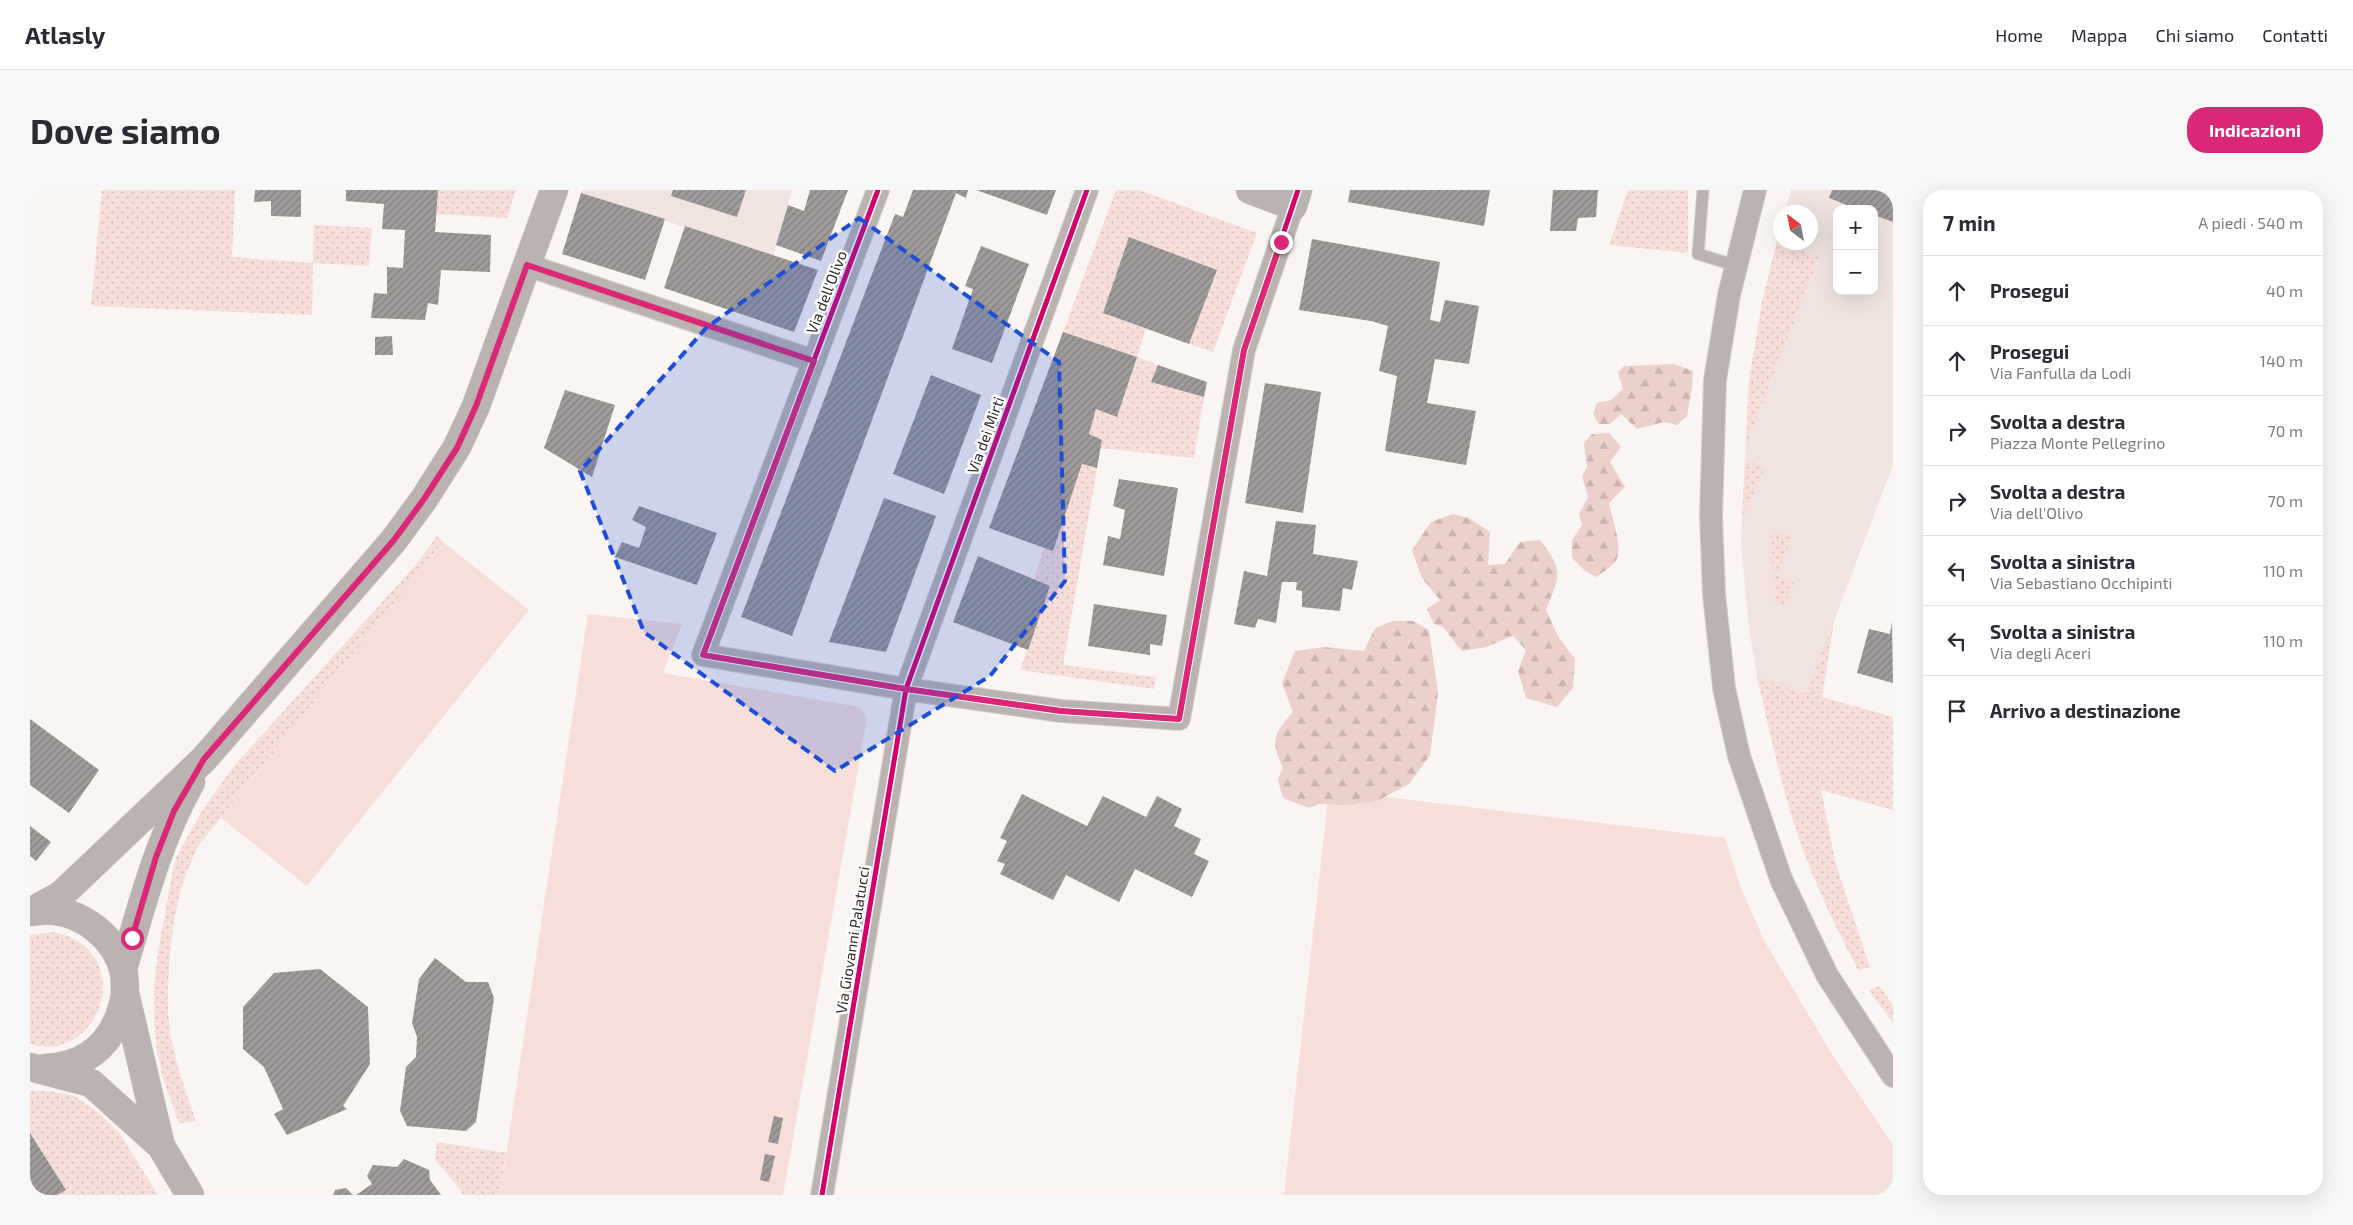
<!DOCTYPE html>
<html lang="it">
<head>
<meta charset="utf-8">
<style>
  body { margin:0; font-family:"Exo 2",sans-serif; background:#f7f7f7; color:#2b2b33 }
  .controls { position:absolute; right:15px; top:15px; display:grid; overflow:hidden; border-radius:10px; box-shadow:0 5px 20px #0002 }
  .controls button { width:45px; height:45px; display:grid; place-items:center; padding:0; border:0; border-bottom:1px solid #e1e1e2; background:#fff; color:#2b2b33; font:25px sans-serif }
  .compass { position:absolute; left:1743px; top:15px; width:45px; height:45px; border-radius:50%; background:#fff; box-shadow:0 5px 20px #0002; rotate:328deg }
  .stop { position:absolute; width:15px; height:15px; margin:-11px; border:4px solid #db2777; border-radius:50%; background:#fff }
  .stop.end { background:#db2777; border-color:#fff; box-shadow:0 1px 5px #0008 }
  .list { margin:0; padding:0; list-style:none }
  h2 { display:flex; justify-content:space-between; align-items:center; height:65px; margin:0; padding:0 20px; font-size:21px }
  h2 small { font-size:16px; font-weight:400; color:#7c7c81 }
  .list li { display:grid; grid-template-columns:32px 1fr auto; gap:15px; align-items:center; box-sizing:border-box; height:70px; padding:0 20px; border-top:1px solid #e1e1e2 }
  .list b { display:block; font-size:19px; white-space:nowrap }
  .list p { margin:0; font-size:16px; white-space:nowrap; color:#7c7c81 }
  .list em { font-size:16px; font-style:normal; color:#7c7c81 }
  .icon { flex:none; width:28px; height:28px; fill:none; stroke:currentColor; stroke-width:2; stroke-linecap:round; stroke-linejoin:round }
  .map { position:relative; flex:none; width:1863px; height:1005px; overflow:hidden; border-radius:20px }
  header { display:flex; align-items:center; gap:30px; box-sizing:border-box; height:70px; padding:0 25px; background:#fff; border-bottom:1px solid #e1e1e2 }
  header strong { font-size:24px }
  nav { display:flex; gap:28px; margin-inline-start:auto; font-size:18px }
  .intro { display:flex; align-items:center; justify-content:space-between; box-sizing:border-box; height:120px; padding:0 30px }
  h1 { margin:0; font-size:35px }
  .button { padding:12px 22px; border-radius:20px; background:#db2777; color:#fff; font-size:18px; font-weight:700 }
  main { display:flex; gap:30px; padding:0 30px }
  aside { flex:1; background:#fff; border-radius:20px; box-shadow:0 5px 20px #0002 }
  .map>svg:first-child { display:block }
  .built { fill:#f1e4e0; fill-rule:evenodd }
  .grass { fill:#f6ded9 }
  .forest { fill:url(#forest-firs) }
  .garden { fill:url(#garden-dots) }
  .building { fill:url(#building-hatch) }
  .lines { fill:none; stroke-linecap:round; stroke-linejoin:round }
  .service-casing { stroke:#d4d0cf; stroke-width:13 }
  .minor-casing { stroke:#d4d0cf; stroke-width:24 }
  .tertiary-casing { stroke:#d4d0cf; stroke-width:29 }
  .secondary-casing { stroke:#d4d0cf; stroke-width:29 }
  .service { stroke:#bab3b1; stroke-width:11 }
  .minor { stroke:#bab3b1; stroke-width:22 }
  .tertiary { stroke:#bab3b1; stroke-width:28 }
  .secondary { stroke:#bab3b1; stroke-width:28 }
  .cycleway-casing { stroke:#fff; stroke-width:8 }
  .cycleway { stroke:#d6006c; stroke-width:5 }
  .route { stroke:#db2777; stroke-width:6 }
  .marked { fill:#1d4ed8; fill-opacity:0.2; stroke:#1d4ed8; stroke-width:4; stroke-dasharray:10 6; stroke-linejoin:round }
  .labels { text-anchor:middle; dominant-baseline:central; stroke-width:5; stroke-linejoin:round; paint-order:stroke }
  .street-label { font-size:15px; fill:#2e2a29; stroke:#fff }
</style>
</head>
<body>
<header>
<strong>Atlasly</strong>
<nav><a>Home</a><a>Mappa</a><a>Chi siamo</a><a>Contatti</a></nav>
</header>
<div class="intro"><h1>Dove siamo</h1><a class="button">Indicazioni</a></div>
<main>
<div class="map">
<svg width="1863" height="1005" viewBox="0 0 1863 1005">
  <defs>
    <pattern id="forest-firs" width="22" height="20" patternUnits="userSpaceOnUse" patternTransform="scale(1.25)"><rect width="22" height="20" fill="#ecd0ca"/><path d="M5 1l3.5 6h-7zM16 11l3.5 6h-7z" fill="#cbb3ae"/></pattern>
    <pattern id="garden-dots" width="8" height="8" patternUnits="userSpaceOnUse" patternTransform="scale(1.25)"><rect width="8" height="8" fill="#f6ded9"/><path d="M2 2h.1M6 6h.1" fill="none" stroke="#d3bfba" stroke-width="1.8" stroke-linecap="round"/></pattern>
    <pattern id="building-hatch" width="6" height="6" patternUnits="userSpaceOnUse" patternTransform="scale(1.25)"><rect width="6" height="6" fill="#a09b9b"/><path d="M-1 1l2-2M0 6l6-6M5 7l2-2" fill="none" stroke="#837f7e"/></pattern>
  </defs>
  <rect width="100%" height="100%" fill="#faf4f2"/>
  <!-- built -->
  <path class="built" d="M552 0H762L743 66 551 3Z
    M1761 0H1863V275L1804 431 1792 507 1790 599 1798 636 1748 577 1727 487 1719 438 1711 354 1719 190 1733 108 1750 39V52H1780V22H1755ZM1807 19H1844V101H1807Z"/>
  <!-- grass -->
  <path class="grass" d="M413 352 499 420 277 696 191 628Z
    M558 424 652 434 633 483 830 517 837 528 753 1005H470Z
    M1299 600 1695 648 1710 696 1734 750 1803 866 1863 955V1005H1254Z"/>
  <!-- forest -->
  <path class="forest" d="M1644 174 1663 181 1662 198 1657 226 1647 235 1634 232 1607 239 1591 224 1580 234H1569L1563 224 1567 213 1581 210 1593 199 1588 182 1594 176Z
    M1579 243 1591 257 1580 272 1595 297 1579 313C1582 328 1595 362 1584 373 1579 378 1572 383 1566 387L1554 380 1542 368V350L1552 335 1549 324 1558 307 1552 286 1557 277 1554 253 1562 244Z
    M1423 324 1439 328 1460 342 1458 375 1475 374 1490 352 1510 350C1535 382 1529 386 1516 420L1529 448 1545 469 1543 498 1527 517 1496 508 1488 481 1496 460 1483 446 1456 457 1432 461 1413 437 1404 434 1397 419 1410 410 1392 388 1382 360 1401 332Z
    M1363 431H1383L1399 440 1408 503 1400 565 1379 594 1349 610 1320 615 1288 614 1279 618 1253 608 1248 590 1253 577C1239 550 1245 543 1263 522L1252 493 1265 461 1294 457 1334 461 1345 438Z"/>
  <!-- garden -->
  <path class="garden" d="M72 0H205L202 67 283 73 284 35 342 38 339 76 283 73 282 125 61 116Z
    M408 0H486L477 28 406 24Z
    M1086 0H1109L1227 43 1183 162 1159 154 1187 80 1100 47 1073 123 1116 139 1107 167 1128 175 1122 192 1174 207 1164 268 1070 258 1072 250 1059 244 1066 219 1087 227 1107 167 1033 142Z
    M1598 0H1658V63L1579 55Z
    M1750 39V52L1757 53 1756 55 1789 67 1716 255 1719 190 1733 108Z
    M1715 270 1735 278 1712 329Z
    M1052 274 1067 278 1033 475 1126 487 1124 499 990 480 1020 396 1004 389 1014 358 1023 361Z
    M1744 340 1762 347 1747 386 1764 393 1754 416 1745 413 1741 347Z
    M407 346 413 352 168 656C163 669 156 682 152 695 142 729 137 784 138 820 139 858 154 896 166 931L149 933 133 888 127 860 124 835V799L128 762 145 669 172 621 203 577 384 377Z
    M1804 431 1792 507 1863 527V620L1791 600 1806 675 1840 777 1828 780C1806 737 1785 695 1769 649 1751 596 1740 541 1727 487L1776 504Z
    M24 742C30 744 37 746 42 748 103 778 65 874 0 854V745Z
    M1849 796 1863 815V833L1839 800Z
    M0 901H19L45 906 69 923 90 944 128 1005H27L35 1000 0 943Z
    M407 952 476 963 470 1005H432L431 1000 405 970Z"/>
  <!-- building -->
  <path class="building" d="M225 0H271V27L241 26V11L224 12Z
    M316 0H408L405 42 461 45 460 82 411 80 408 115 398 113 395 130 341 128 344 103 357 104V77L373 78 375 40 352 39 354 14 316 11Z
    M643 0H716L707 27 641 6Z
    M780 0H818L791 71 746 55 758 15 774 21Z
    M883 0H938L936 8 926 3 762 446 711 427 865 24 873 27Z
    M946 0H1026L1017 25Z
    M1320 0H1460L1454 36 1318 12Z
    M1523 0H1568L1566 27 1548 28 1546 41H1520Z
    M1802 0H1863V32L1844 25V19H1827L1799 8Z
    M551 3 635 29 615 90 532 64Z
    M655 36 788 80 764 142 634 98Z
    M1099 47 1187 80 1159 154 1073 123Z
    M1282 49 1410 72 1400 130 1410 132 1415 110 1449 116 1439 174 1405 169 1397 213 1446 221 1436 275 1355 261 1367 186 1349 181 1358 136 1341 131 1269 120Z
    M951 56 999 74 962 173 922 159 943 99 935 96Z
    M1033 142 1107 167 1087 227 1066 219 1059 244 1072 250 1067 278 1052 274 1023 361 959 338Z
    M362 146 363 165H345V147Z
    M1128 175 1177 192 1174 207 1121 192Z
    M901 185 951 205 914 304 863 284Z
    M1235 193 1291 202 1273 323 1215 313Z
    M535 200 585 215 562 287 514 258Z
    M1089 289 1148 298 1134 386 1073 375 1078 346 1090 349 1095 320 1083 316Z
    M854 308 906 326 856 462 799 452Z
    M609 316 687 343 667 395 585 367 592 352 609 358 616 337 602 330Z
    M1246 331 1286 335 1283 364 1328 371 1322 400 1313 398 1310 421 1272 417V401L1266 400 1267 392H1252L1246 433 1228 429 1225 438 1204 434 1214 381 1237 386Z
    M948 366 1020 396 998 460 923 432Z
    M1064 414 1137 425 1132 456 1120 454V465L1058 456Z
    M1862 432 1863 493 1827 483 1839 439 1860 444Z
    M0 529 69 580 39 623 0 595Z
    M992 604 1057 636 1073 606 1116 627 1127 606 1152 619 1144 636 1171 649 1164 664 1179 671 1162 707 1105 679 1089 712 1036 685 1023 710 970 684 975 674 967 671 977 651 970 648Z
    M0 636 21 652 6 671 0 666Z
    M405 768 436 792H458L464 808 446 932 436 941 377 936 370 921 376 877 386 867 387 847 382 833 389 789Z
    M290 779 338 817 340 874 313 916 317 919 257 945 244 924 253 919 234 877 213 859V817L244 783Z
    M744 926 753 928 748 954 738 952Z
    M0 943 36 1000 27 1005H0Z
    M735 964 745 966 739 992 730 990Z
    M374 969 399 980 400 990 411 1005H326L342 994 337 986 343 975 367 977Z
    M316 998 323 1005H303L305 1000Z"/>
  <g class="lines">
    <!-- service casing -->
    <g class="service-casing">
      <path id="service" d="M1673 0 1668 64 1707 76"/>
    </g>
    <!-- minor casing -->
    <g class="minor-casing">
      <path id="minor" d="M848 0 673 465 876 499 1031 521 1149 529 1214 160 1263 16
        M1725 0 1699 105 1685 190 1681 326 1684 404 1694 498 1709 566 1751 689 1797 785 1863 886
        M497 75 784 171
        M792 1005 876 499 1057 0"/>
    </g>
    <!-- tertiary casing -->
    <g class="tertiary-casing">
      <path id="tertiary" d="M1220 0 1263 16 1268 0"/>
    </g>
    <!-- secondary casing -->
    <g class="secondary-casing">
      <path id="secondary" d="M0 722 31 705 174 569 364 350 394 309 427 257 446 216 524 0
        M2 722C9 721 18 720 25 721 56 725 85 749 93 779 95 787 95 795 95 803L131 956 160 1005
        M93 779C112 715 128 651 161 592
        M0 877 61 893 131 956
        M15 878C61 876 87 849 95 805"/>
    </g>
    <!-- service -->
    <use href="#service" class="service"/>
    <!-- minor -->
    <use href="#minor" class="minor"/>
    <!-- tertiary -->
    <use href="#tertiary" class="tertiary"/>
    <!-- secondary -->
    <use href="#secondary" class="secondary"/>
    <!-- cycleway casing -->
    <g class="cycleway-casing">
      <path id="cycleway" d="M848 0 673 465 876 499 1031 521 1149 529 1214 160 1268 0
        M792 1005 876 499 1057 0"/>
    </g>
    <!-- cycleway -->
    <use href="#cycleway" class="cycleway"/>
  </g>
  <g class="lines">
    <!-- route -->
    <path class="route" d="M102 748 126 667 144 621 174 569 364 350 394 309 427 258 446 216 497 75 784 171 673 465 876 499 1031 521 1149 529 1214 160 1251 52"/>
  </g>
  <!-- marked area -->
  <path class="marked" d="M829 28 1029 172 1035 391 960 486 805 581 614 442 550 281 676 138Z"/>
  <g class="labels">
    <!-- street labels -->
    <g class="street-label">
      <text transform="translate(796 102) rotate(-69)">Via dell'Olivo</text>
      <text transform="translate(955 245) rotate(-70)">Via dei Mirti</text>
      <text transform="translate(822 750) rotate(-81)">Via Giovanni Palatucci</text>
    </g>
  </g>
</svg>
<div class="controls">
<button>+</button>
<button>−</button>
</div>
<svg class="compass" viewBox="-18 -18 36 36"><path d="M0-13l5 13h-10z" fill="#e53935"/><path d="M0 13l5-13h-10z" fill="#7c7c81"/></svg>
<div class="stop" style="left:102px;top:748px"></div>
<div class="stop end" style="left:1251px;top:52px"></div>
</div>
<aside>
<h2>7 min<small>A piedi · 540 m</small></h2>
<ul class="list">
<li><svg class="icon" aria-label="ahead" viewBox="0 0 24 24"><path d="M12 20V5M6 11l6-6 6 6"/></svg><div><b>Prosegui</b></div><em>40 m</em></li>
<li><svg class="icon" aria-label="ahead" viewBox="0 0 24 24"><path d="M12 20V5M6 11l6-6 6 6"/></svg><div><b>Prosegui</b><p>Via Fanfulla da Lodi</p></div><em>140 m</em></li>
<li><svg class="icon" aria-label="right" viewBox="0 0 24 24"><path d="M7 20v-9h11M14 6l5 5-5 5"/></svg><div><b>Svolta a destra</b><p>Piazza Monte Pellegrino</p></div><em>70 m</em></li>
<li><svg class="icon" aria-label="right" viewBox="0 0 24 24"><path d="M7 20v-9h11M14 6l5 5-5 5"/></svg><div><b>Svolta a destra</b><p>Via dell'Olivo</p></div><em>70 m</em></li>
<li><svg class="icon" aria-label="left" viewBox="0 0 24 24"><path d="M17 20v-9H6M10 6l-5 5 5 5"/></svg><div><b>Svolta a sinistra</b><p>Via Sebastiano Occhipinti</p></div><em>110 m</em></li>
<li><svg class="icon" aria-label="left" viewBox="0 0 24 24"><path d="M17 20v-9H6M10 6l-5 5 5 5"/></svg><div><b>Svolta a sinistra</b><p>Via degli Aceri</p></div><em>110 m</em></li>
<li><svg class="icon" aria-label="arrive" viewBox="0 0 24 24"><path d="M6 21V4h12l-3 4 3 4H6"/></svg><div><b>Arrivo a destinazione</b></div></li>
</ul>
</aside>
</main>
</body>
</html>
